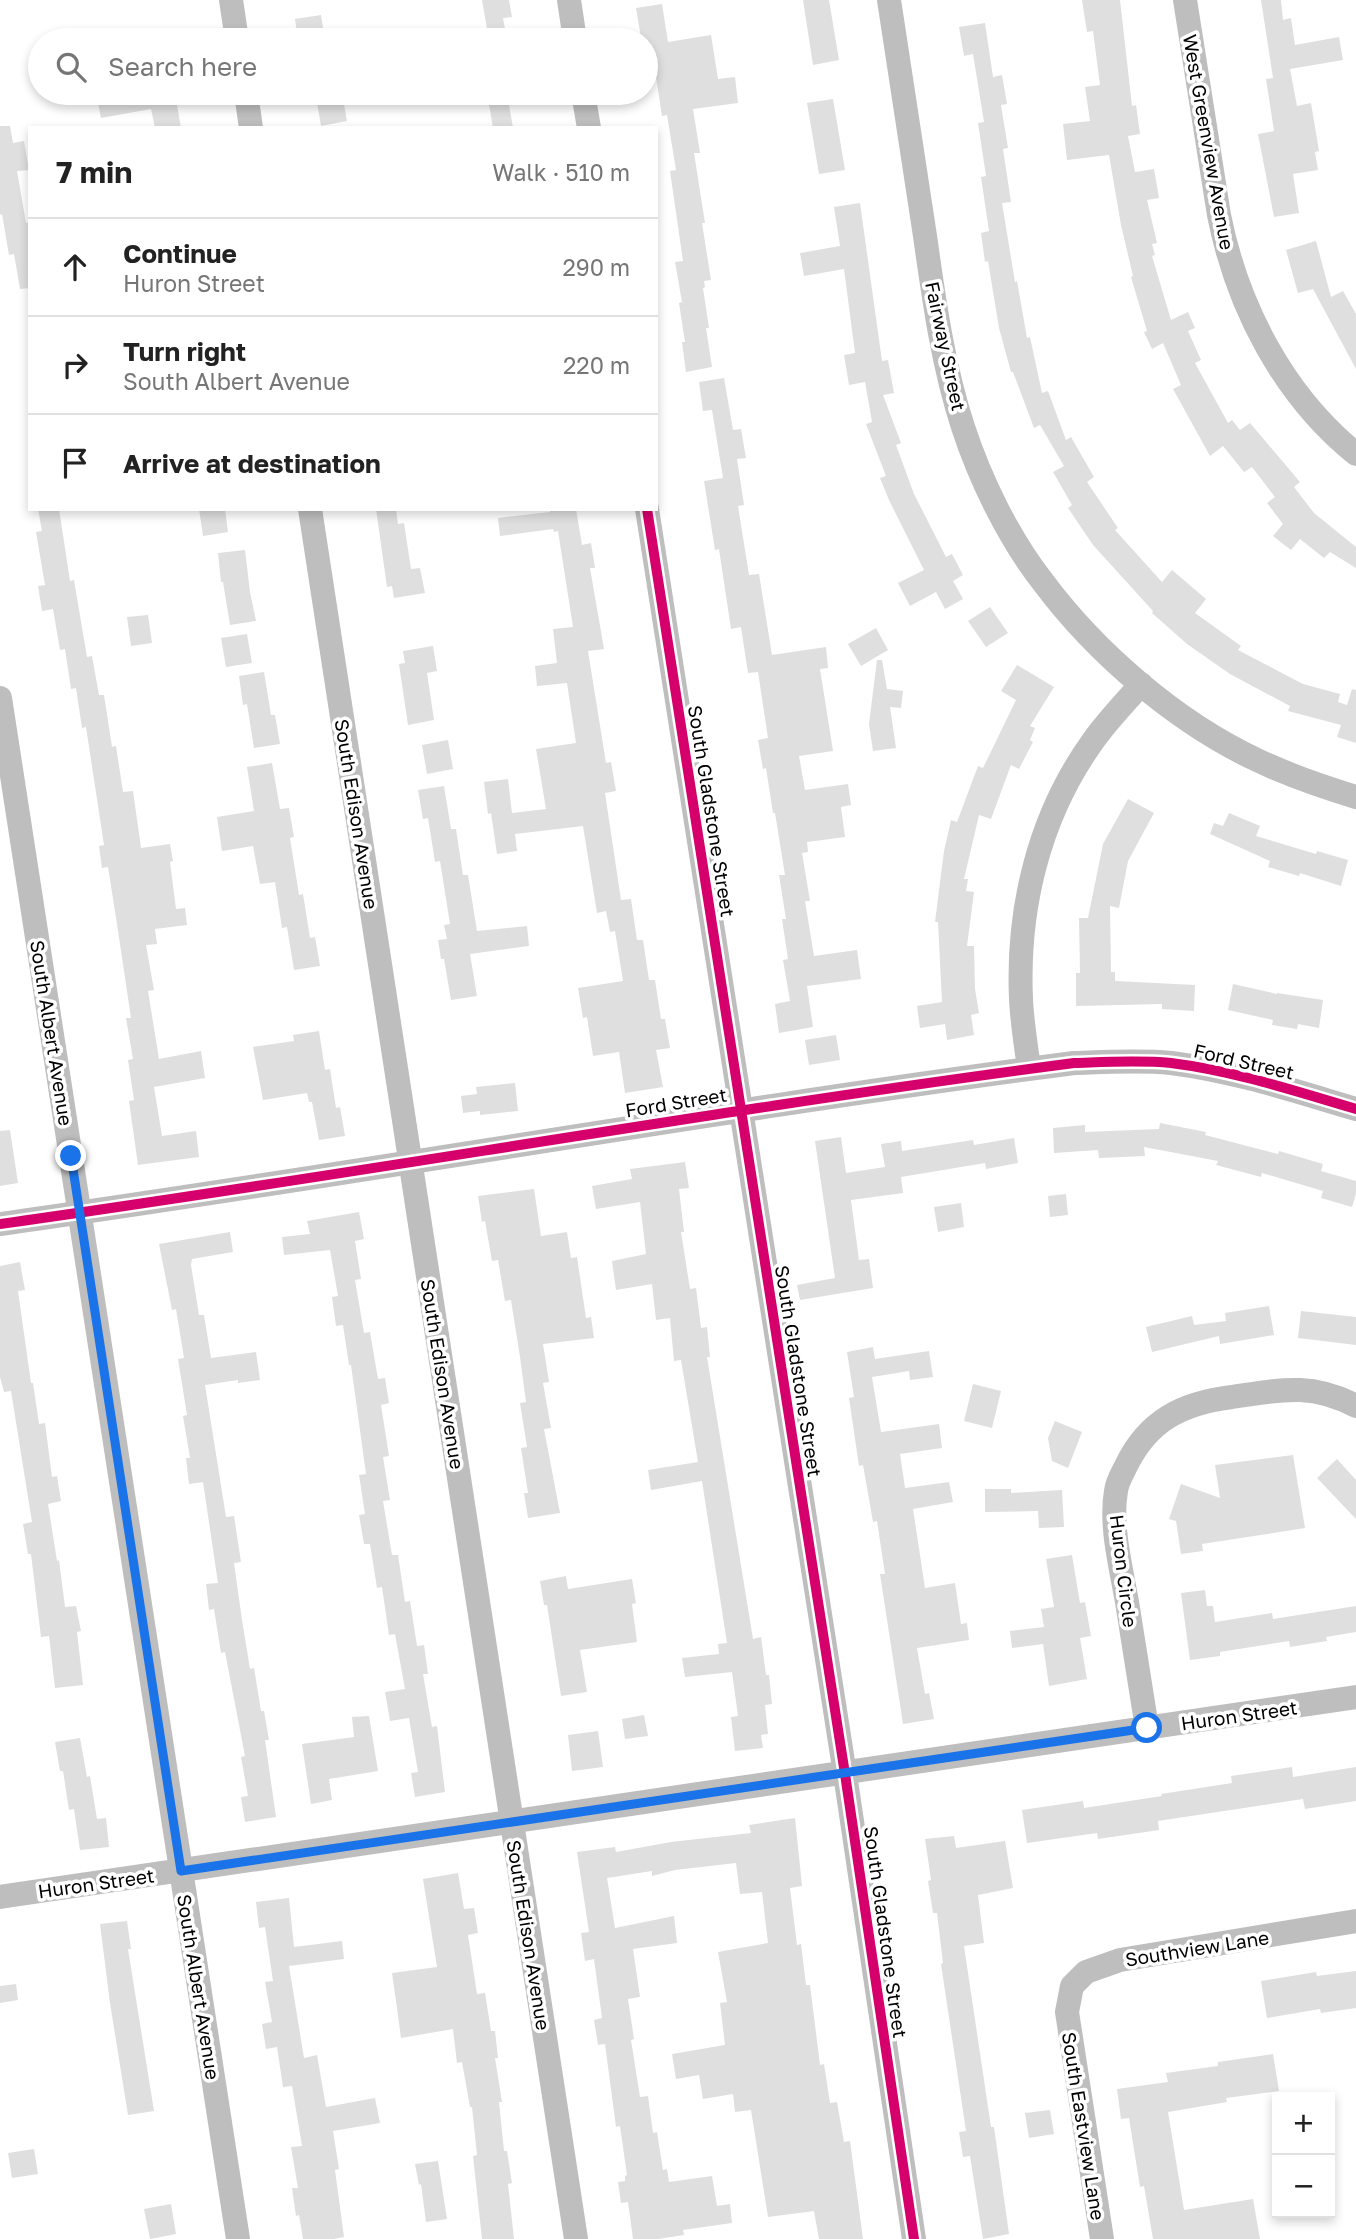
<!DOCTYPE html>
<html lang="en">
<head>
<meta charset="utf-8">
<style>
  body { margin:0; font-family:"Golos Text",sans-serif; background:#f2f2f2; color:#222 }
  .controls { position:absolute; right:21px; bottom:21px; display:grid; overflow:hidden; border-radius:0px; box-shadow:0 4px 10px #0003 }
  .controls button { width:63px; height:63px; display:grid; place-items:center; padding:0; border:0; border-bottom:2px solid #e0e0e0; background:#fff; color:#222; font:35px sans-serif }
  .stop { position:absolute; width:21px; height:21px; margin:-16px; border:5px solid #1a73e8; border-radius:50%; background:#fff }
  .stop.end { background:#1a73e8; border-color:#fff; box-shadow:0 2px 7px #0008 }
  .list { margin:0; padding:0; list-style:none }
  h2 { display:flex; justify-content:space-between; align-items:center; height:91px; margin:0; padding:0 28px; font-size:30px }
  h2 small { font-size:23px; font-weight:400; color:#767676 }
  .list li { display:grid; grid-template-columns:46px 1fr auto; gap:21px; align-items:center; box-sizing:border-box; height:98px; padding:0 28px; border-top:2px solid #e0e0e0 }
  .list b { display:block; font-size:26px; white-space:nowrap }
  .list p { margin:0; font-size:23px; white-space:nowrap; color:#767676 }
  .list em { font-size:23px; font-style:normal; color:#767676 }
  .icon { flex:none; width:38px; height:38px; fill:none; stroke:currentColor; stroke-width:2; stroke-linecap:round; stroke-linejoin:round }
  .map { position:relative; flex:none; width:1356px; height:2239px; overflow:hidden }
  .search { position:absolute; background:#fff; box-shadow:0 4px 10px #0003; left:28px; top:28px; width:630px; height:77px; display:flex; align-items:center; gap:18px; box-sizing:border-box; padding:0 24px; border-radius:38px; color:#767676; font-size:26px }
  .panel { position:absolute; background:#fff; box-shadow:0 4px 10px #0003; left:28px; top:126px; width:630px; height:385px; border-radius:0px }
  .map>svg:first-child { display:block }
  .building { fill:#dfdfdf }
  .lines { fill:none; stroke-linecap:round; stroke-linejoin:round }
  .minor { stroke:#bebebe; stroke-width:24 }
  .cycleway-casing { stroke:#fff; stroke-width:15 }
  .cycleway { stroke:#d6006c; stroke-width:10 }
  .route { stroke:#1a73e8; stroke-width:9 }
  .labels { text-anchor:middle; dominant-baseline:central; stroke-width:7; stroke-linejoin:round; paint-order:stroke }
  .street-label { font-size:19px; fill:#000; stroke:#fff }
</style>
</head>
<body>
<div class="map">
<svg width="1356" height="2239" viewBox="0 0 1356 2239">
  <rect width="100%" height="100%" fill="#fff"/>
  <!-- building -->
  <path class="building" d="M482 0H509L512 17 503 18 507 40H489Z
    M803 0H829L839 60 813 65Z
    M1082 0H1120L1132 106 1136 105 1140 134 1128 136 1135 172 1154 169 1159 198 1147 200 1157 243 1152 244 1155 255 1152 256 1171 320 1188 312 1195 328 1188 331 1201 360 1195 363 1228 423 1232 420 1240 430 1250 423 1300 482 1294 487 1314 513 1356 547V568L1330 552 1324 558 1300 539 1291 550 1273 536 1283 524 1267 503 1275 497 1252 467 1244 472 1223 446 1210 456 1173 389 1181 385 1163 343 1152 349 1144 332 1147 331 1131 277 1133 276 1121 225 1109 155 1067 160 1063 124 1090 121 1085 87 1100 85 1093 31 1087 32Z
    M1261 0H1281L1283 20 1291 18 1295 45 1339 37 1343 60 1290 69 1297 106 1311 103 1319 151 1315 152 1318 170 1293 174 1299 213 1274 217 1258 134 1274 131 1266 79 1273 78Z
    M662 4 668 42 711 35 718 79 735 77 738 103 693 109 700 153H694L705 223H702L711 280 704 281 705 287 703 288 709 328H706L712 367 686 372 682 342H685L679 303 682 302 675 262 683 261 670 171 676 170 667 115 662 116 656 77 650 78 646 40 644 37 641 38 636 8Z
    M321 15 325 40H298L295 19Z
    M985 23 993 77 1002 75 1007 104 1001 105 1008 148 1003 149 1011 202 1002 203 1015 282 1017 281 1027 338 1030 337 1042 393 1048 391 1066 440 1071 437 1094 477 1087 482 1118 528 1115 530 1162 582 1172 570 1206 599 1195 613 1241 646 1238 650 1303 684 1340 694 1338 702 1347 705 1352 689 1356 690V743L1337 737 1341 725 1288 711 1290 706 1230 674 1187 644 1152 613 1153 611 1093 545 1068 508 1072 505 1053 472 1064 466 1040 425 1034 428 1013 372H1011L999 328 988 261 985 262 981 233 989 231 981 177 986 176 978 123 984 122 973 54 964 56 959 27Z
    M96 93H192V102L177 105 181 128H155L151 109 101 118Z
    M342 93 347 121 321 126 316 96Z
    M487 93H507L513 128H493Z
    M833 99 845 170 819 174 807 103Z
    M0 126H10L13 143 24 141 29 170 17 171 26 223 30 222V288L20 289 14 254 9 255 2 214 0 215Z
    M860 203 882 361 888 360 894 393 883 395 901 443 896 445 914 494 946 557 952 554 963 575 953 581 963 599 945 609 936 592 910 606 898 583 924 570 889 500 880 478 886 476 866 424 872 422 865 382 849 385 844 355 855 353 844 269 804 276 800 253 840 246 834 207Z
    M1316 241 1331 297 1343 291 1356 314V369L1313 289 1298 293 1286 250Z
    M724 378 733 430 741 429 746 458 737 459 744 505 738 506 749 575 759 574 772 655 826 647 828 668 820 669 833 751 799 756 805 790 848 784 851 805 841 807 845 837 807 842 808 852 802 853 810 901H805L814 956 857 950 861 979 807 986 813 1027 779 1033 775 1004 790 1001 783 960 788 959 782 919H786L779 875H785L775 813H773L766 768 763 769 758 740 768 738 758 672 748 673 741 627 731 629 719 549 715 550 704 481 723 478 712 410 703 411 699 382Z
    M38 509H59L70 581 74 580 87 657 92 656 99 695H104L112 747 116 746 123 792 133 791 141 848 170 844 173 861 170 862 176 909 185 908 187 925 155 929 157 944 146 945 154 990 148 991 159 1059 201 1051 205 1078 154 1087 162 1136 196 1131 199 1157 138 1165 129 1101 134 1100 128 1060 133 1059 126 1018H131L117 924 108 867 102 868 99 846 104 845 86 727 82 728 76 688 71 689 65 649 60 650 53 609 42 611 38 586 45 585 36 532 42 531Z
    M199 509H225L228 532 203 536Z
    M376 509H396L398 524 404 523 411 569 420 568 425 593 394 598 392 586 387 587Z
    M550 509H576L582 545 591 543 595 568H590L604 649 588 651 606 763 611 762 616 791 605 793 621 900 631 899 637 940H643L649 980H655L661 1019H665L670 1048 656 1050 663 1087 625 1093 619 1052 593 1056 587 1017 583 1018 578 988 623 981 615 931 610 932 606 911 597 913 583 826 515 834 517 851 497 854 491 813 488 814 484 782 508 779 512 813 546 809 536 749 576 743 567 683 537 686 535 666 557 663 553 629 573 627 558 531 554 532 553 529 500 536 498 518 550 512Z
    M245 550 250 592 256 621 230 625 223 582H221L218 553Z
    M990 607 1008 633 986 647 968 621Z
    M148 615 152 643 131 646 127 617Z
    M876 628 888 650 861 666 848 644Z
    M247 634 252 663 226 667 221 638Z
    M433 646 437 671 427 673 434 720 408 725 399 664 405 663 403 651Z
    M877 660H882L887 689 903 691 901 708 890 707 896 748 873 751 869 724Z
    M1017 665 1054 687 1030 726 1035 728 1030 740 1033 742 1019 769 1011 765 991 819 979 815 964 879H968L966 891 974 892 967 946H974L975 989 979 1013 971 1015 974 1035 947 1040 945 1024 920 1028 917 1006 942 1002 938 922H935L944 851 951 820 957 822 978 766 983 768 1016 700 1001 691Z
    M264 672 271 715H275L280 744 254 748 247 704 243 705 239 676Z
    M448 740 453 769 427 774 422 745Z
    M272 763 280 809 289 808 294 837 290 838 299 895 303 894 310 938 315 937 320 966 294 970 287 927 282 928 275 882 260 884 253 846 222 851 217 817 254 811 247 767Z
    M444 786 451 829H456L463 875H468L477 931 527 926 529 946 470 954 477 996 451 1000 444 959H441L438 940 447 939 444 925 450 924 440 861 435 862 428 818 423 819 418 790Z
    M1128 799 1154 813 1128 861 1119 908 1110 906 1111 972H1115V981L1195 985 1194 1011 1162 1009V1004L1076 1006V973H1080L1079 918H1088L1103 844Z
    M1229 813 1260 826 1256 836 1316 854 1317 851 1348 860 1341 886 1300 873 1299 876 1268 867 1270 861 1210 834 1214 823 1223 826Z
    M1233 984 1277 994V993L1323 1000 1319 1028 1298 1024 1297 1029 1272 1025 1273 1020 1228 1010Z
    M319 1031 325 1070 330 1069 336 1108 340 1107 345 1136 319 1140 312 1102H309L307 1093 263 1100 253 1047 294 1041 293 1035Z
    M836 1035 840 1060 809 1065 805 1040Z
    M515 1083 518 1111 480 1115V1111L463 1113 461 1096 477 1094 476 1087Z
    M1160 1123 1206 1132 1205 1135 1278 1154 1279 1151 1323 1164 1321 1171 1356 1181V1194L1352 1207 1321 1198 1323 1191 1262 1173 1261 1177 1216 1165 1218 1161 1144 1147 1145 1156 1099 1158 1098 1150 1054 1153 1053 1128 1085 1125V1132L1159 1129Z
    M10 1130 18 1183 0 1186V1131Z
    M841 1137 846 1173 885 1167 881 1144 901 1141 902 1151 973 1140 974 1145 1014 1138 1018 1163 986 1169 985 1163 901 1177 903 1193 851 1200 859 1260 869 1259 873 1288 800 1300 797 1285 835 1278 815 1141Z
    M685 1162 689 1188 679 1189 684 1232H681L690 1289 696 1288 701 1328 707 1327 710 1357H707L753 1639 761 1637 766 1675H769L772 1704 765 1705 768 1734 761 1735 763 1748 735 1751 731 1717 738 1716 732 1672 685 1677 682 1658 719 1654 718 1644 727 1643 702 1481 651 1490 648 1470 698 1462 681 1360 674 1361 670 1318 656 1320 652 1284 616 1290 612 1261 646 1254 640 1202 596 1209 592 1186 632 1179 630 1169Z
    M534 1189 541 1236 567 1232 571 1258 577 1257 586 1318 591 1317 594 1338 543 1344 549 1382 543 1383 551 1428 544 1429 560 1513 528 1518 524 1493H528L521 1448 527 1447 520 1403 526 1402 520 1357 511 1300 505 1301 498 1260 492 1261 485 1221 482 1222 478 1196Z
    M1066 1194 1068 1215 1050 1217 1048 1196Z
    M961 1203 964 1227 938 1232 934 1207Z
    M359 1212 364 1239 355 1241 361 1279 355 1280 364 1333 370 1332 378 1379 385 1378 389 1403 381 1405 389 1456 383 1457 390 1500 383 1501 392 1555H398L405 1602 410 1601 417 1646 424 1645 428 1674H423L432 1727 437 1726 445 1792 415 1797 411 1773 418 1772 409 1718 390 1721 385 1692 405 1689 395 1634 389 1635 382 1587 377 1588 370 1544H364L359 1515 365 1514 359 1475 366 1474 351 1365H349L343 1325 336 1326 332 1297 338 1296 330 1250 284 1255 282 1237 310 1234 307 1221Z
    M230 1232 233 1252 192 1259 191 1265 199 1315H204L211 1358 256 1352 260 1380 238 1383V1380L205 1385 226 1517 234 1516 241 1562 234 1563 242 1620 250 1669 254 1668 261 1711H264L269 1740H265L276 1817 245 1822 241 1797 248 1796 241 1757 245 1756 225 1652 221 1653 214 1609 209 1610 206 1584 218 1583 203 1482 189 1484 186 1458H190L183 1416 187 1415 178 1359 184 1358 176 1309 172 1310 159 1244Z
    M20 1262 25 1290 18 1291 31 1383H33L39 1424 45 1423 52 1477 57 1476 61 1501 48 1504 57 1561 59 1560 65 1607 76 1606 81 1631 77 1632 83 1685 55 1688 49 1636 41 1637 31 1554H28L23 1524 32 1522 11 1391 4 1392 0 1377V1266Z
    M1269 1306 1274 1335 1220 1344 1219 1336 1152 1352 1146 1327 1192 1316 1194 1325 1226 1321 1225 1313Z
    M1301 1311 1356 1317V1345L1298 1338Z
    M873 1347 875 1359 929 1351 933 1377 910 1380 909 1371 872 1377 881 1432 939 1424 942 1448 900 1454 905 1488 949 1482 953 1502 913 1509 925 1588 955 1583 961 1624 967 1623 969 1640 917 1648 925 1694 929 1693 934 1719 903 1724 880 1574H885L877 1521 873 1522 863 1465 859 1466 849 1398 854 1397 847 1352Z
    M973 1384 1001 1391 992 1428 964 1421Z
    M1055 1421 1082 1432 1068 1468 1052 1461 1048 1438Z
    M1293 1455 1305 1528 1202 1544 1203 1551 1181 1554 1176 1521 1169 1519 1181 1484 1220 1498 1215 1465Z
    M1337 1459 1356 1480V1519L1317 1478Z
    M985 1489H1011V1493L1062 1490 1064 1527 1039 1528 1038 1511 985 1512Z
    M1072 1555 1080 1603 1085 1602 1091 1636 1080 1638 1087 1679 1049 1686 1043 1644 1012 1648 1010 1631 1044 1627 1041 1609 1054 1607 1046 1559Z
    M566 1576 568 1589 632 1579 636 1603 632 1604 637 1642 580 1650 587 1692 561 1696 547 1605H544L540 1581Z
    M1205 1590 1207 1606H1213L1215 1622 1272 1613 1273 1619 1356 1606V1632L1326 1637 1327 1641 1290 1647 1289 1641 1220 1652V1656L1190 1660 1181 1593Z
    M644 1715 648 1736 625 1739 622 1719Z
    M369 1716 378 1771 329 1779 332 1800 311 1804 302 1744 354 1737 352 1717Z
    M598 1731 603 1767 572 1771 568 1735Z
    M80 1738 87 1777 90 1776 97 1819 106 1818 109 1847 80 1850 74 1809 69 1810 63 1771H60L55 1742Z
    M1292 1767 1293 1777 1356 1767V1801L1305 1809 1303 1799 1158 1821 1159 1830 1098 1839 1097 1833 1027 1843 1022 1810 1083 1801 1084 1808 1162 1796 1161 1794 1232 1783 1231 1776Z
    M795 1818 802 1886 790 1888 797 1945 801 1944 806 1985H810L820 2065 824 2064 830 2103 837 2102 844 2142 850 2141 863 2239H819L814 2211 768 2217 751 2110 735 2112 733 2094 703 2099 699 2075 676 2079 672 2054 725 2045 720 2003 727 2002 718 1952 768 1943 762 1892 740 1894 736 1863 675 1870 652 1876V1871L607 1878 615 1928 674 1916 677 1943 633 1949 640 1997 628 1999 634 2039 631 2040 640 2097 648 2096 653 2133 657 2132 663 2170 667 2169 669 2182 712 2176 717 2206 730 2204 732 2223 683 2230 684 2235 658 2239H633L628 2202 621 2203 618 2182 625 2181V2176L627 2175 620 2126 616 2127 605 2044 598 2045 594 2020 602 2018 594 1959 585 1961 581 1933 589 1932 577 1852 615 1847 616 1852 671 1842 751 1833 749 1825Z
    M954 1836 956 1848 1005 1841 1013 1888 978 1895 984 1943 964 1946 991 2127H994L1009 2234 983 2239 970 2156 963 2157 959 2132 966 2131 941 1964 943 1963 937 1913H933L928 1881 931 1880 925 1839Z
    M458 1873 464 1909 474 1908 478 1933 468 1935 477 1994 485 1993 491 2031H495L498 2058H495L502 2102H499L504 2151H507L512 2183 508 2184 514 2239H482L473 2156 477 2155 472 2107H470L462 2062 457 2063 453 2029 401 2038 397 2008 392 1973 437 1967 423 1879Z
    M289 1898 294 1947 342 1941 344 1959 289 1966 304 2058 317 2055 326 2107 375 2098 380 2123 333 2131 339 2169 335 2170 344 2237 334 2239H303L299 2215 296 2216 292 2188H298L291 2147 302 2146 292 2086 283 2087 277 2047 266 2049 262 2024 272 2022 265 1982 273 1981 265 1927 259 1928 256 1902Z
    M127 1921 131 1949H128L154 2111 128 2115 110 2003 100 1924Z
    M1356 1971V2008L1321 2013 1320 2009 1267 2018 1261 1981 1316 1972 1317 1976Z
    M16 1984 18 2000 0 2003V1986Z
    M1273 2054 1279 2091 1226 2098 1227 2102 1168 2112 1184 2210 1253 2199 1260 2239H1153L1144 2186 1140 2187 1129 2118 1121 2119 1117 2089 1168 2082 1166 2073 1218 2066V2062Z
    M1050 2110 1054 2134 1029 2138 1025 2113Z
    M34 2149 38 2174 12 2178 8 2153Z
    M438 2161 447 2219 426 2222 421 2184 419 2185 415 2164Z
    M171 2204 176 2234 150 2239 144 2209Z"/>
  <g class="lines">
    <!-- minor -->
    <path class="minor" d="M231 0 237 40
      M569 0 575 40
      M889 0C901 79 913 157 925 236 934 300 943 366 963 427 980 479 1009 539 1043 582 1096 653 1176 722 1257 760 1288 775 1323 787 1356 797
      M1185 0 1219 215C1237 306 1283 395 1356 454
      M246 93 251 128
      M583 93 589 128
      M310 509 576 2239
      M647 509 845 1774 914 2239
      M0 698 238 2239
      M1029 1068C1026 1046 1022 1022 1021 999 1017 908 1039 816 1093 741 1107 721 1125 703 1141 684
      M0 1224C358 1174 715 1110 1074 1063 1106 1062 1139 1060 1171 1063 1235 1071 1295 1091 1356 1109
      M1147 1728C1140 1686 1134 1644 1127 1602 1121 1567 1110 1526 1116 1491 1117 1482 1122 1474 1126 1466 1148 1420 1183 1403 1232 1397 1279 1390 1311 1382 1356 1406
      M0 1897 1356 1697
      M1102 2239 1067 2012 1072 1986 1086 1972 1120 1960 1356 1921"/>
    <!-- cycleway casing -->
    <g class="cycleway-casing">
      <path id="cycleway" d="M647 509 845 1774 914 2239
        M0 1224C358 1174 715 1110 1074 1063 1106 1062 1139 1060 1171 1063 1235 1071 1295 1091 1356 1109"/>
    </g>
    <!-- cycleway -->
    <use href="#cycleway" class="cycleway"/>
  </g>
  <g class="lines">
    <!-- route -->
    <path class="route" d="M71 1156 181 1871 1147 1728"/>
  </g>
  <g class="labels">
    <!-- street labels -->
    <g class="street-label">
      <text transform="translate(1209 142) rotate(80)">West Greenview Avenue</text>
      <text transform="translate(946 346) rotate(78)">Fairway Street</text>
      <text transform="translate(712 811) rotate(81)">South Gladstone Street</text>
      <text transform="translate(357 814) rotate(81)">South Edison Avenue</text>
      <text transform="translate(52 1033) rotate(81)">South Albert Avenue</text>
      <text transform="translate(1244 1061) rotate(13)">Ford Street</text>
      <text transform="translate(676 1102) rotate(-9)">Ford Street</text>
      <text transform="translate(799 1371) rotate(81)">South Gladstone Street</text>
      <text transform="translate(443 1374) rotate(81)">South Edison Avenue</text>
      <text transform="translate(1124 1571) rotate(83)">Huron Circle</text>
      <text transform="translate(1239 1715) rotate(-8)">Huron Street</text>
      <text transform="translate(96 1883) rotate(-8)">Huron Street</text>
      <text transform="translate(886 1932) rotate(82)">South Gladstone Street</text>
      <text transform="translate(529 1935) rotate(81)">South Edison Avenue</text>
      <text transform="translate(1197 1948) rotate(-9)">Southview Lane</text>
      <text transform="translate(199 1987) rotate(81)">South Albert Avenue</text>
      <text transform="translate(1084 2126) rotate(81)">South Eastview Lane</text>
    </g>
  </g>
</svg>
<div class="controls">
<button>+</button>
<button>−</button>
</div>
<div class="stop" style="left:1147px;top:1728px"></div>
<div class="stop end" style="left:71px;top:1156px"></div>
<div class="search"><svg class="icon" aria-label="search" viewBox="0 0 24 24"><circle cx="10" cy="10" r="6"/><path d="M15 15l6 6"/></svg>Search here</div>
<section class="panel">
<h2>7 min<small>Walk · 510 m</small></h2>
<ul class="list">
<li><svg class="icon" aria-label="ahead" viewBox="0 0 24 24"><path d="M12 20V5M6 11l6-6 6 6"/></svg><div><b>Continue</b><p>Huron Street</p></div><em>290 m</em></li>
<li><svg class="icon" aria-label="right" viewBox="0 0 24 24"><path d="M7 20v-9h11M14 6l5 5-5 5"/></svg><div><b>Turn right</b><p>South Albert Avenue</p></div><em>220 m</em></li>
<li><svg class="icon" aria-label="arrive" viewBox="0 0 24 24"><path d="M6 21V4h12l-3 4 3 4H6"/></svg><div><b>Arrive at destination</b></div></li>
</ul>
</section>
</div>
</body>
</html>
